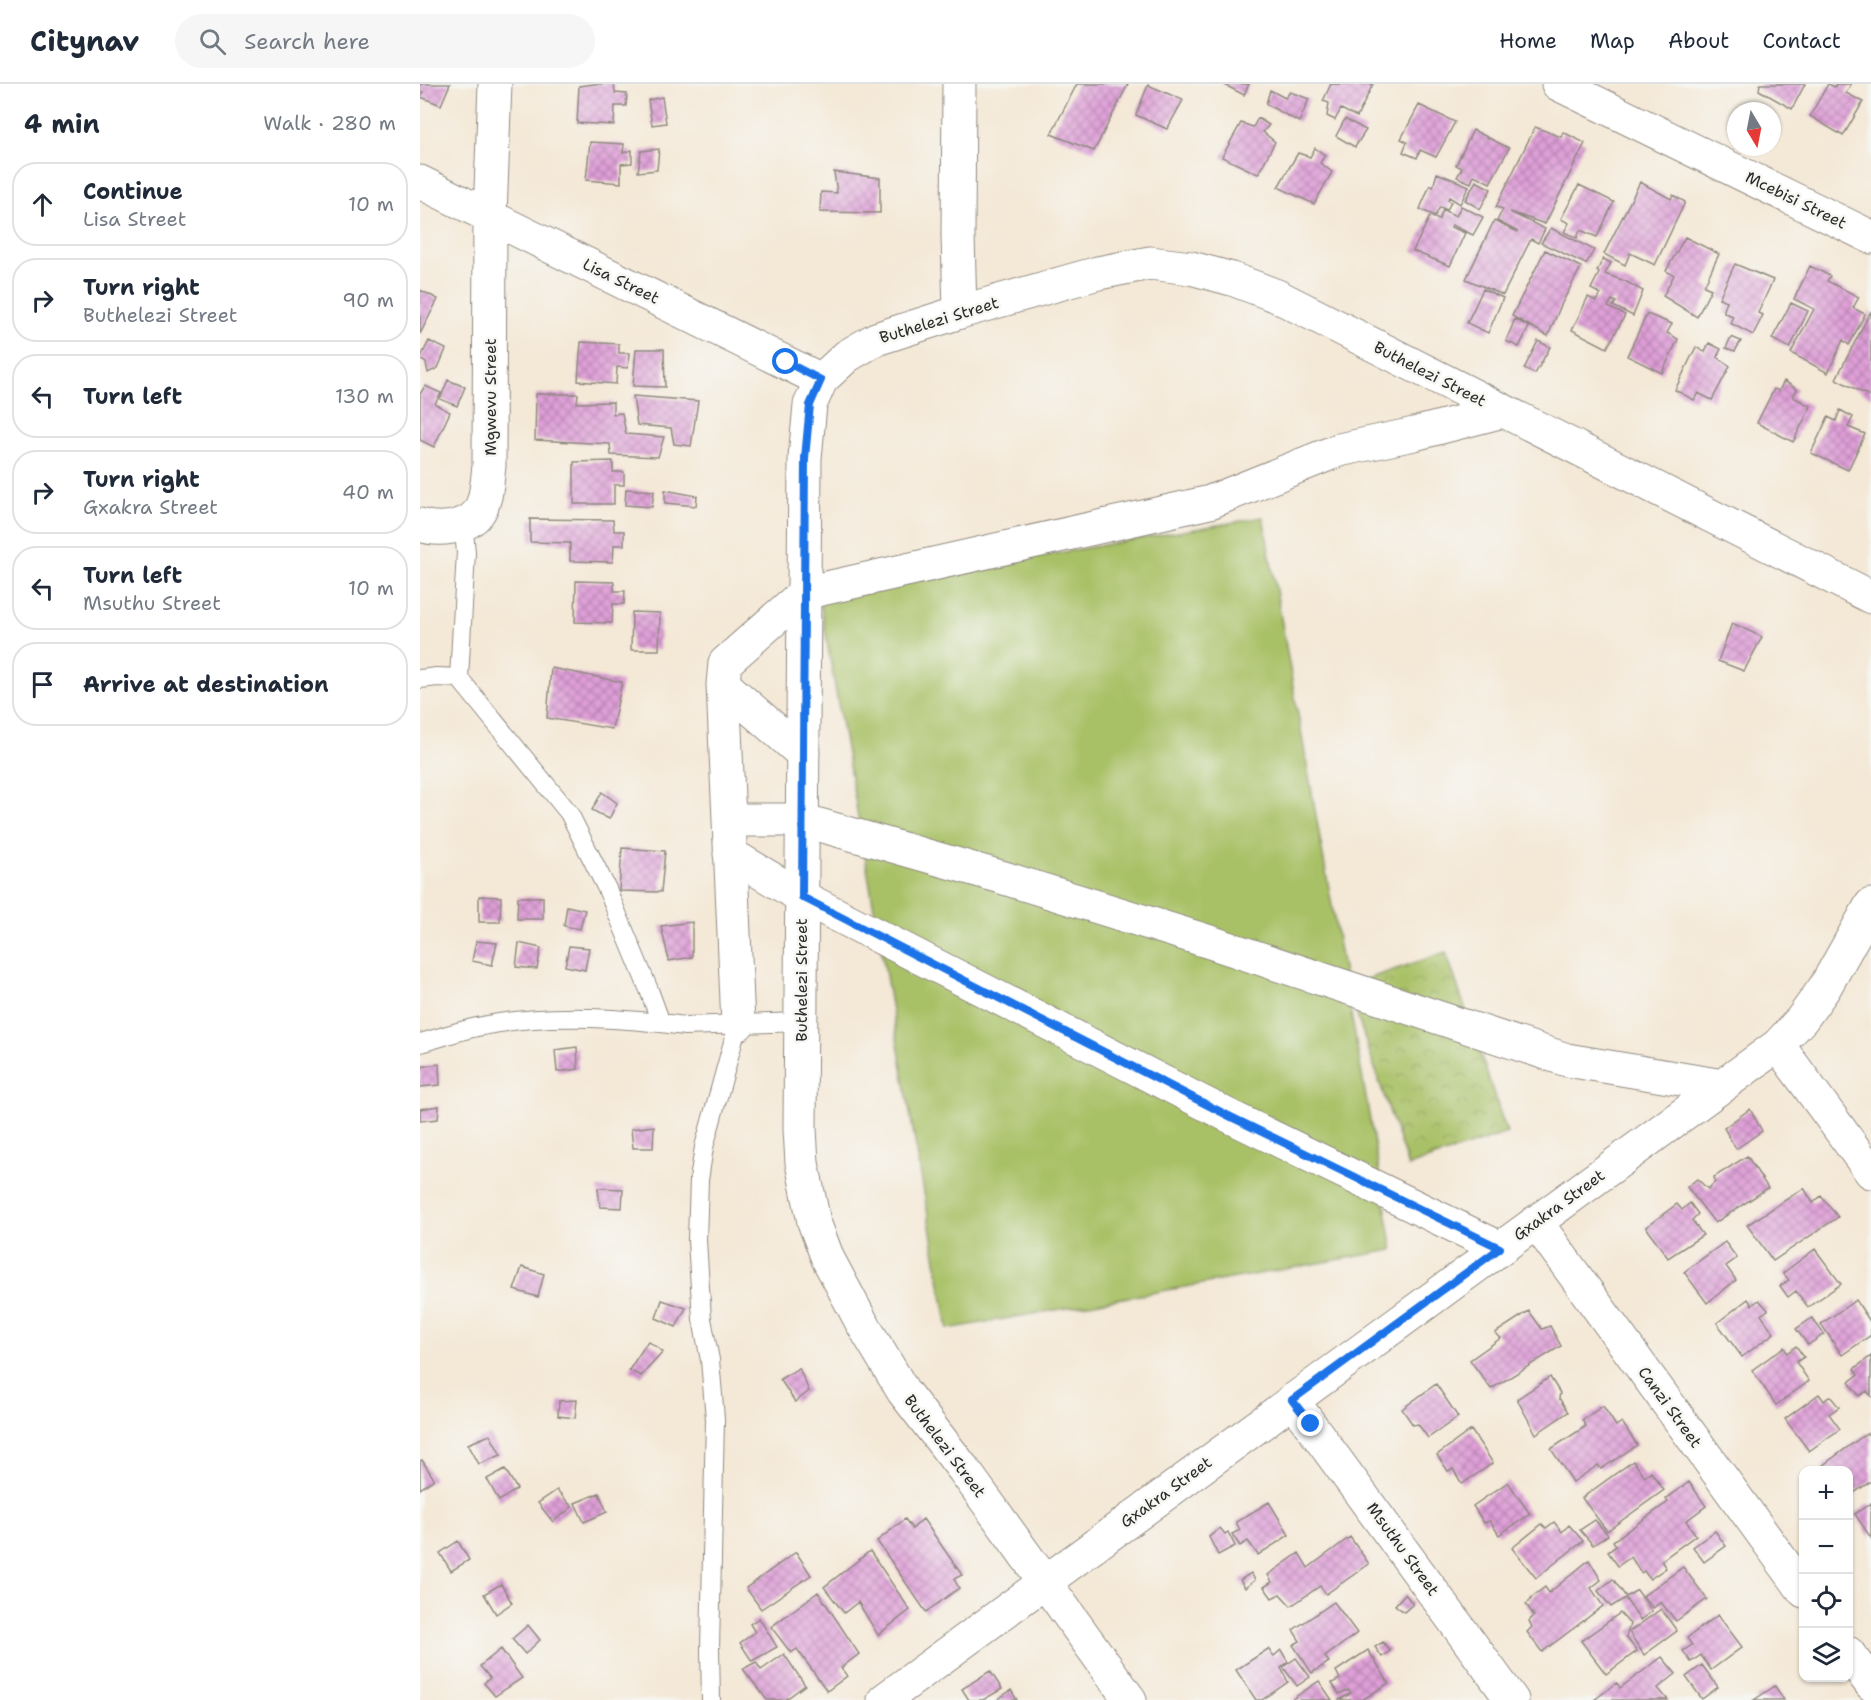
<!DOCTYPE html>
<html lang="en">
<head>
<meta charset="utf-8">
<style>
  body { margin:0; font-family:"Shantell Sans",sans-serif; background:#f6f6f7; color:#1f2937 }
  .controls { position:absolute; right:18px; bottom:18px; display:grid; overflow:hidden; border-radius:12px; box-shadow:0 2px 4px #0004 }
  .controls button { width:54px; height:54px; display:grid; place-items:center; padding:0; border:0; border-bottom:2px solid #e0e1e3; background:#fff; color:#1f2937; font:30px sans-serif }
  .compass { position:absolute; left:1307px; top:18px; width:54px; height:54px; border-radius:50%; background:#fff; box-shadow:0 2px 4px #0004; rotate:170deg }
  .stop { position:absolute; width:18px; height:18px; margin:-14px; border:4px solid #1a73e8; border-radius:50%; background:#fff }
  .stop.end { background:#1a73e8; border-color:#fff; box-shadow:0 2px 6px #0008 }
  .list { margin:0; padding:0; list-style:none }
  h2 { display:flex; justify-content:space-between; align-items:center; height:78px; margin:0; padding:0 24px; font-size:26px }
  h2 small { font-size:20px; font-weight:400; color:#747a83 }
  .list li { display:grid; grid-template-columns:39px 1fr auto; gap:18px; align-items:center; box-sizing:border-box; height:84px; margin:0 12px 12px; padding:0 12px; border:2px solid #e0e1e3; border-radius:24px }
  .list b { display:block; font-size:22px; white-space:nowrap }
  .list p { margin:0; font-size:20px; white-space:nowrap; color:#747a83 }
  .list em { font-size:20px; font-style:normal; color:#747a83 }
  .icon { flex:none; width:33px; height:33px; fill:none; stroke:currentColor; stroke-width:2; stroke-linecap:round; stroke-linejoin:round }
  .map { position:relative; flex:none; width:1451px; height:1616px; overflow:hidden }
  header { display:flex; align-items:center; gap:36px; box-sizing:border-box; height:84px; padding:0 30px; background:#fff; border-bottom:2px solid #e0e1e3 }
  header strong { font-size:28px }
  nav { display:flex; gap:33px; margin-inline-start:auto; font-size:21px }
  .search { width:420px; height:54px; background:#f6f6f7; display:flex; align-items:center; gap:15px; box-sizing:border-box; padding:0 21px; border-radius:33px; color:#747a83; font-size:22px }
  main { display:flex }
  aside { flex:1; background:#fff }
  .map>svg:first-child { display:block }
  .park { fill:url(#park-crowns); stroke:#6a7648; stroke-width:1.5 }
  .pitch { fill:#a9c166; stroke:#6a7648; stroke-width:1.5 }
  .building { fill:url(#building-cross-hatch) }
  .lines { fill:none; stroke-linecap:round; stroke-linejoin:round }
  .service-casing { stroke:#908a80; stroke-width:20 }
  .minor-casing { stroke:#908a80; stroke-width:35 }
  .service { stroke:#fff; stroke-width:18 }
  .minor { stroke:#fff; stroke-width:33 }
  .route { stroke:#1a73e8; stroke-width:8 }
  .labels { text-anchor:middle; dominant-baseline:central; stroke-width:5; stroke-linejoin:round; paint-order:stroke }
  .street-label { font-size:16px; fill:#2b2b2b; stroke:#f6f6f2 }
</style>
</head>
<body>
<header>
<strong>Citynav</strong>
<div class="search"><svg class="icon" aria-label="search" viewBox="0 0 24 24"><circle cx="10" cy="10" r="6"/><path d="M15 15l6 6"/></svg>Search here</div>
<nav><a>Home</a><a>Map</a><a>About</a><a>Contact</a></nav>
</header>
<main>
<aside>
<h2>4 min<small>Walk · 280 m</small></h2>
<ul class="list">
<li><svg class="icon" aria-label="ahead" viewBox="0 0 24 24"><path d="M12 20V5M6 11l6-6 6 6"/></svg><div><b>Continue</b><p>Lisa Street</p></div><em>10 m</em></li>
<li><svg class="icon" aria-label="right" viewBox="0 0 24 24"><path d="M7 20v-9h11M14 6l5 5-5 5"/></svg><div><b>Turn right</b><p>Buthelezi Street</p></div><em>90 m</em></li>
<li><svg class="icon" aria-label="left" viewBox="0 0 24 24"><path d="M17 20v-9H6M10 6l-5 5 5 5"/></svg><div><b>Turn left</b></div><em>130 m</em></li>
<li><svg class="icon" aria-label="right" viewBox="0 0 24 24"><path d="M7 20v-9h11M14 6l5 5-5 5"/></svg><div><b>Turn right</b><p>Gxakra Street</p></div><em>40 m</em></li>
<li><svg class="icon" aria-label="left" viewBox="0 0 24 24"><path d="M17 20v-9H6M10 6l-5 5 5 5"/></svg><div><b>Turn left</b><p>Msuthu Street</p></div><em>10 m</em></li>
<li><svg class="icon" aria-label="arrive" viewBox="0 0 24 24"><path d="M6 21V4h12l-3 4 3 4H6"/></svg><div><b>Arrive at destination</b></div></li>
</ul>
</aside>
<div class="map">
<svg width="1451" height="1616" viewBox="0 0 1451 1616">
  <defs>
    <pattern id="park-crowns" width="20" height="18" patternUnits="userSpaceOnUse" patternTransform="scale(1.5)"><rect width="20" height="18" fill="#a9c166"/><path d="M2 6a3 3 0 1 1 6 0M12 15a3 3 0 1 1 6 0" fill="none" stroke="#8a9d54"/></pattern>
    <pattern id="building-cross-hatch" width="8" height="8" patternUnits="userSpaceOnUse" patternTransform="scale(1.5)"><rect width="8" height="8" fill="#df9fd8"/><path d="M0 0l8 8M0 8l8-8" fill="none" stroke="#b582af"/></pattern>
  </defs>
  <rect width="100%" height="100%" fill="#f6f6f2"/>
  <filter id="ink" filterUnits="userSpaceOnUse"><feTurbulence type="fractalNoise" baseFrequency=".0167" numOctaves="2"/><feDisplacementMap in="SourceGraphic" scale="12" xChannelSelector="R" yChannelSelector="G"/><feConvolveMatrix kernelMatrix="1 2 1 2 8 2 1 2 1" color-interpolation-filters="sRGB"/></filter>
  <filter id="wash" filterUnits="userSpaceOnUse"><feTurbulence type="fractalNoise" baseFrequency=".008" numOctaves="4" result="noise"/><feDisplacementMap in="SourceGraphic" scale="24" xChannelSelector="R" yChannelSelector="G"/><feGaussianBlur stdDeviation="1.35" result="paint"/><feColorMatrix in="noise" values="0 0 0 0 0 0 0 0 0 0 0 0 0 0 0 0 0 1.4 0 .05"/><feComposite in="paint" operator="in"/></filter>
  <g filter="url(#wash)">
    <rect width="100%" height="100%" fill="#f4e8d6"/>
    <!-- park -->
    <path class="park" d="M1026 868 1087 1049 988 1082 927 902Z"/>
    <!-- pitch -->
    <path class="pitch" d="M843 433 973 1166 528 1245 399 511Z"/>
    <g id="blocks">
      <!-- building -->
      <path class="building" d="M0 0H30L21 21 1 13 3 8 0 7Z
        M174 0H194L195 9 207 10 206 22H195L194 41 157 39 159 2Z
        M657 0H708L674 67 631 50Z
        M803 0H829L824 11Z
        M911 0H953L937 33 921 25 915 36 907 32 909 19 903 17Z
        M1340 0H1385L1372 25 1339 6Z
        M1408 0 1415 3 1416 0H1431L1426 9 1443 18 1423 52 1390 32Z
        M728 1 763 16 747 45 716 31Z
        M850 6 865 14 870 8 889 15 879 38 846 20Z
        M242 13 246 39 232 41 228 16Z
        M999 21 1035 38 1016 73 1000 66 997 74 983 68 987 58 981 55Z
        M838 34 849 41 843 48 855 58 838 90 802 73 821 39 833 43Z
        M925 35 946 46 935 63 916 52Z
        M1115 43 1141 53 1143 48 1165 59 1125 140 1090 128 1125 145 1118 159 1111 155 1083 211 1046 195 1074 137 1098 148 1077 137 1083 125 1076 123Z
        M1053 46 1089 64 1070 99 1054 91 1051 99 1037 93 1042 84 1036 81Z
        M170 58 204 60 203 69 212 66V79L201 80V99L166 96Z
        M895 64 905 71 900 79 912 88 894 120 858 103 878 69 890 73Z
        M239 65 237 86 218 88 221 67Z
        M414 88 460 94V129L400 128 401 108 417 109Z
        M1017 89 1049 102 1040 120 1029 113 1028 116 1031 118 1027 126 1020 123 1015 132 1000 125 1010 101 1013 103Z
        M1056 97 1071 105 1060 125 1045 116Z
        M1220 98 1251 115 1253 111 1265 118 1235 181 1210 169 1205 181 1184 170Z
        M1159 101 1194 118 1177 153 1160 146 1157 154 1144 148 1149 139 1141 135Z
        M1041 122 1063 133 1053 151 1032 141 1031 143 1045 149 1030 182 993 167 1010 132 1019 136 1023 126 1036 132Z
        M1131 144 1174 166 1166 180 1121 159Z
        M1265 153 1299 170 1284 202 1291 205 1277 233 1243 212 1254 191 1246 187Z
        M1125 166 1161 183 1141 221 1128 252 1092 232Z
        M1183 175 1191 179 1185 190 1205 197 1223 207 1213 232 1193 222 1196 218 1192 216 1188 223 1205 231 1187 264 1152 246 1168 213 1176 217 1181 210 1171 205 1179 189 1177 187Z
        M1315 180 1353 196 1338 229 1343 231 1333 251 1310 239 1313 232 1304 229V226L1307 217 1299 214Z
        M1390 182 1410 192 1407 197 1439 213 1433 224 1445 230 1429 261 1423 256 1408 289 1371 269 1394 225 1374 215Z
        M1063 205 1083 214 1068 249 1047 239Z
        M0 206 18 215 0 250Z
        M1371 219 1388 227 1370 264 1352 255Z
        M1451 227V313L1416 295Z
        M1227 230 1252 240 1247 249 1258 255 1242 289 1207 272Z
        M1095 235 1109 243 1099 263 1086 257Z
        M1311 253 1321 257 1315 267 1306 264Z
        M9 257 26 265 18 284 8 289 6 279 0 275Z
        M1118 257 1130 263 1115 290 1104 285Z
        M161 258 199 260V269H209L208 284 197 283 196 300 158 297Z
        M1289 259 1301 265 1297 273 1310 282 1292 316 1278 309 1274 316 1255 306 1276 263 1285 268Z
        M216 265H244L245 303 213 302Z
        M28 296 45 303 37 322 20 315Z
        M1364 297 1377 305 1373 313 1391 322 1373 358 1337 339 1354 305 1359 307Z
        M5 302 21 309 15 320 30 328 14 363 0 356V310Z
        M116 310H158L157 319 193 318V330L202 329 206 350 244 353 238 373 191 371 190 360 115 356Z
        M213 312 278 317 271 362 254 360 251 344 217 341Z
        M1420 326 1433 333 1428 343 1445 350 1428 386 1391 369 1408 333 1416 337Z
        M193 377V388H204V401H194V420H154V378Z
        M206 405 234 407 232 423 205 421Z
        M245 406 277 412 276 422 245 419Z
        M110 435 193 436 194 447H204V461H194L193 478 150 477V459L110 458Z
        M156 497 194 498V507H205L204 520H193L192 539 155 538Z
        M212 528 240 529 239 566H211Z
        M1312 539 1342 553 1324 587 1298 577Z
        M131 584 202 598 192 645 127 634Z
        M182 708 197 719 189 735 172 726Z
        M202 764 245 767 241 808 199 807Z
        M59 812 81 813 80 838H59Z
        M98 813H123V835H97Z
        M147 822 165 826 160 845 144 842Z
        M272 838V873L249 877 241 842Z
        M56 857 77 859 72 881 52 877Z
        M99 859 121 864 117 885 96 883Z
        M149 862 169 864 165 886 145 882Z
        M157 963 158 985 137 988 135 966Z
        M19 980 20 1001 0 1003V983Z
        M19 1022 18 1035 0 1037V1025Z
        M1330 1025 1342 1047 1316 1065 1304 1044Z
        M234 1042 233 1064H213L211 1045Z
        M1327 1072 1348 1104 1295 1139 1267 1103 1277 1095 1288 1105 1295 1098 1294 1093Z
        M178 1104 203 1105 202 1124 180 1123Z
        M1384 1104 1393 1119 1401 1112 1418 1133 1353 1177 1327 1141Z
        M1270 1119 1278 1130 1272 1136 1283 1151 1248 1174 1226 1143 1257 1120 1262 1126Z
        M1305 1158 1317 1174 1306 1182 1316 1196 1287 1219 1264 1188Z
        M1395 1165 1421 1200 1388 1223 1376 1207 1368 1213 1360 1202 1369 1196 1363 1189Z
        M102 1183 124 1190 118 1213 94 1206Z
        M1328 1215 1332 1221 1339 1216 1348 1226 1341 1231 1354 1249 1322 1273 1297 1239Z
        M242 1216 266 1224 256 1243 236 1234Z
        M1436 1216 1451 1239V1251L1422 1271 1401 1240Z
        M1109 1227 1122 1245 1130 1242 1141 1262 1071 1305 1050 1276 1081 1254 1075 1249Z
        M1392 1234 1404 1250 1388 1261 1376 1245Z
        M228 1257 243 1268 221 1292 209 1286Z
        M1376 1262 1384 1273 1376 1278 1389 1297 1356 1321 1332 1286 1364 1263 1367 1269Z
        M1451 1272V1312L1447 1307 1439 1312 1429 1298 1438 1291 1434 1285Z
        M379 1284 389 1307 375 1318 360 1295Z
        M1130 1293 1140 1309 1139 1314 1148 1328 1116 1350 1097 1315Z
        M1016 1300 1038 1333 1008 1354 998 1340 993 1341 982 1325Z
        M1399 1310 1404 1317 1410 1312 1419 1323 1409 1330 1420 1345 1389 1367 1365 1335Z
        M157 1316 155 1334 138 1332 139 1317Z
        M1183 1322 1196 1342 1202 1338 1217 1361 1181 1385 1178 1381 1153 1398 1131 1365 1166 1342 1162 1336Z
        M1051 1346 1073 1379 1042 1400 1033 1385 1028 1387 1017 1371Z
        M1447 1349 1451 1354V1397L1428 1413V1386H1405L1402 1382Z
        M70 1351 81 1371 59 1380 48 1360Z
        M2 1376 14 1395 0 1405V1377Z
        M1213 1377 1225 1393 1231 1388 1244 1406 1187 1447 1162 1414Z
        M85 1385 97 1405 79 1417 67 1395Z
        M1088 1398 1110 1430 1079 1451 1070 1437 1064 1439 1053 1422Z
        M1269 1398 1286 1422 1266 1437 1276 1451 1241 1477 1246 1484 1230 1495 1224 1487 1221 1489 1211 1473 1198 1482 1188 1468 1196 1462 1193 1457 1248 1418 1246 1415Z
        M137 1406 152 1423 133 1438 118 1419Z
        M179 1409 187 1428 164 1438 155 1419Z
        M849 1418 869 1451 838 1471 828 1457 820 1462 812 1450 820 1446 816 1438Z
        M1451 1419V1454L1435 1430Z
        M485 1435 492 1445 503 1435 542 1491 534 1495 539 1504 506 1528 457 1457Z
        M1175 1436 1188 1451 1173 1461 1160 1446Z
        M1134 1438 1142 1448 1149 1441 1163 1457 1116 1494 1092 1464 1122 1440 1126 1444Z
        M800 1444 805 1450 808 1448 815 1462 798 1471 789 1453Z
        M1295 1447 1306 1462 1284 1478 1273 1463Z
        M930 1453 949 1480 906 1510 900 1502 871 1522 860 1510 852 1514 844 1503 852 1498 848 1491 879 1469 888 1484Z
        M38 1457 49 1476 31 1487 20 1469Z
        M450 1467 490 1526 458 1551 438 1518 424 1529 404 1503Z
        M376 1468 391 1491 341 1525 326 1504Z
        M1169 1476 1181 1496 1171 1504 1183 1522 1122 1568 1107 1548 1112 1543 1109 1537 1114 1532 1106 1520 1109 1518 1112 1513 1125 1503 1129 1509Z
        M1263 1483 1287 1515 1256 1537 1241 1518 1233 1524 1223 1512Z
        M831 1489 835 1496 825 1504 820 1496Z
        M1193 1495 1206 1513 1217 1506 1232 1527 1220 1536 1205 1514 1191 1523 1178 1507Z
        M81 1500 92 1519 76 1530 64 1510Z
        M398 1508 439 1570 421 1584 427 1592 407 1607 377 1565 371 1569 351 1543Z
        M985 1510 993 1520 984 1528 975 1521Z
        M914 1518 937 1549 905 1573 909 1578 892 1589 873 1561 880 1557 873 1546Z
        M1241 1525 1257 1547 1224 1571 1209 1548Z
        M1200 1529 1210 1540 1206 1553 1217 1567 1186 1590 1161 1557Z
        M1298 1531 1322 1563 1291 1586 1281 1571 1271 1578 1263 1567 1272 1561 1267 1554Z
        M339 1534 357 1563 332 1577 320 1559 335 1548 330 1540Z
        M108 1541 120 1556 105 1570 92 1555Z
        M963 1558 970 1567 962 1573 955 1563Z
        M81 1565 102 1594 75 1612 64 1599 70 1594 60 1582Z
        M848 1565 854 1572 861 1566 868 1578 861 1584 868 1598 842 1616H836L816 1586Z
        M948 1566 969 1599 942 1616H919L931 1609 928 1606 919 1610 912 1599 920 1595 916 1587Z
        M364 1570 385 1601 365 1616H347L323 1585 336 1578 341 1586Z
        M1242 1573 1256 1590 1238 1604 1248 1616H1174L1197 1599 1200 1604Z
        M876 1574 890 1593 877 1602 863 1583Z
        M1282 1581 1298 1603 1282 1615 1266 1593Z
        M570 1587 582 1605 563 1616H549L542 1605Z
        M899 1597 912 1616H871Z
        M1355 1602 1364 1616H1334Z
        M591 1606 597 1616H577Z"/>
    </g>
  </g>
  <g filter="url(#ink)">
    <use href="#blocks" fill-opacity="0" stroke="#908a80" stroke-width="1.5"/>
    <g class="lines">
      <!-- service casing -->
      <g class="service-casing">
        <path id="service" d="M43 439 46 468 39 594 149 729 187 805 229 906 241 939 265 942 381 938
          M0 595 17 593 39 594
          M0 959C19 954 38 947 57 943 117 930 181 933 241 939
          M291 1616 290 1565 295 1335 290 1276 282 1235 277 1156 279 1096 284 1063 318 940"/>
      </g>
      <!-- minor casing -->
      <g class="minor-casing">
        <path id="minor" d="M539 0 538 151 540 228
          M1138 0 1451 153
          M0 98 401 296
          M0 441C17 447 46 445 58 429 67 417 67 397 69 382L70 132 75 0
          M303 600 383 670
          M309 736H382L581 793 790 858 1147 976 1303 1002
          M310 770 382 813 807 1031 1080 1164
          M318 940 303 600 305 579 384 509 790 418 919 366 994 350 1083 327
          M1358 961 1451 1088
          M1116 1138 1384 1507
          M872 1316 1092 1616
          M1428 1569 1451 1600
          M464 1616 1358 961 1382 935 1405 903 1451 821
          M710 1616 544 1386 483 1307 442 1239 408 1175 394 1138 382 1079 380 1045 385 374 390 321 401 296 427 272 456 255 540 228 678 189 730 179 771 184 812 195 857 212 1451 513"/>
      </g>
      <!-- service -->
      <use href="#service" class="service"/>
      <!-- minor -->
      <use href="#minor" class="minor"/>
    </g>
  </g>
  <g class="lines" filter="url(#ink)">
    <!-- route -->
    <path class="route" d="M366 278 401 296 390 321 385 374 382 813 807 1031 1080 1164 872 1316 891 1340"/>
  </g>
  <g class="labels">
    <!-- street labels -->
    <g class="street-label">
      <text transform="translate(1376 116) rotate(26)">Mcebisi Street</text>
      <text transform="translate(201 197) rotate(26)">Lisa Street</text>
      <text transform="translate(519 236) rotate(-17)">Buthelezi Street</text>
      <text transform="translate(1010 290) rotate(27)">Buthelezi Street</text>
      <text transform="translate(70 313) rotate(-90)">Mgwevu Street</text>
      <text transform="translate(381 896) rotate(-90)">Buthelezi Street</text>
      <text transform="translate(1139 1121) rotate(-36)">Gxakra Street</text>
      <text transform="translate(1250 1323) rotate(54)">Canzi Street</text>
      <text transform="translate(525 1362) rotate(53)">Buthelezi Street</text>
      <text transform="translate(746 1408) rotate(-36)">Gxakra Street</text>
      <text transform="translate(983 1465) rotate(54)">Msuthu Street</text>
    </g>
  </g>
</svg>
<div class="controls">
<button>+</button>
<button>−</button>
<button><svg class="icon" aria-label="locate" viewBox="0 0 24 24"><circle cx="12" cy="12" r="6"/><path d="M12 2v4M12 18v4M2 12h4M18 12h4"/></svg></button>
<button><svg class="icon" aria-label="layers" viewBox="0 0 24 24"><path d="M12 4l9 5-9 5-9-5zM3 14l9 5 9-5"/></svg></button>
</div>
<svg class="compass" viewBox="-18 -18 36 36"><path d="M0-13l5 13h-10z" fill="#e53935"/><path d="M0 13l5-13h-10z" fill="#747a83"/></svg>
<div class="stop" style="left:366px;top:278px"></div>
<div class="stop end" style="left:891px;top:1340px"></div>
</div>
</main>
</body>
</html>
